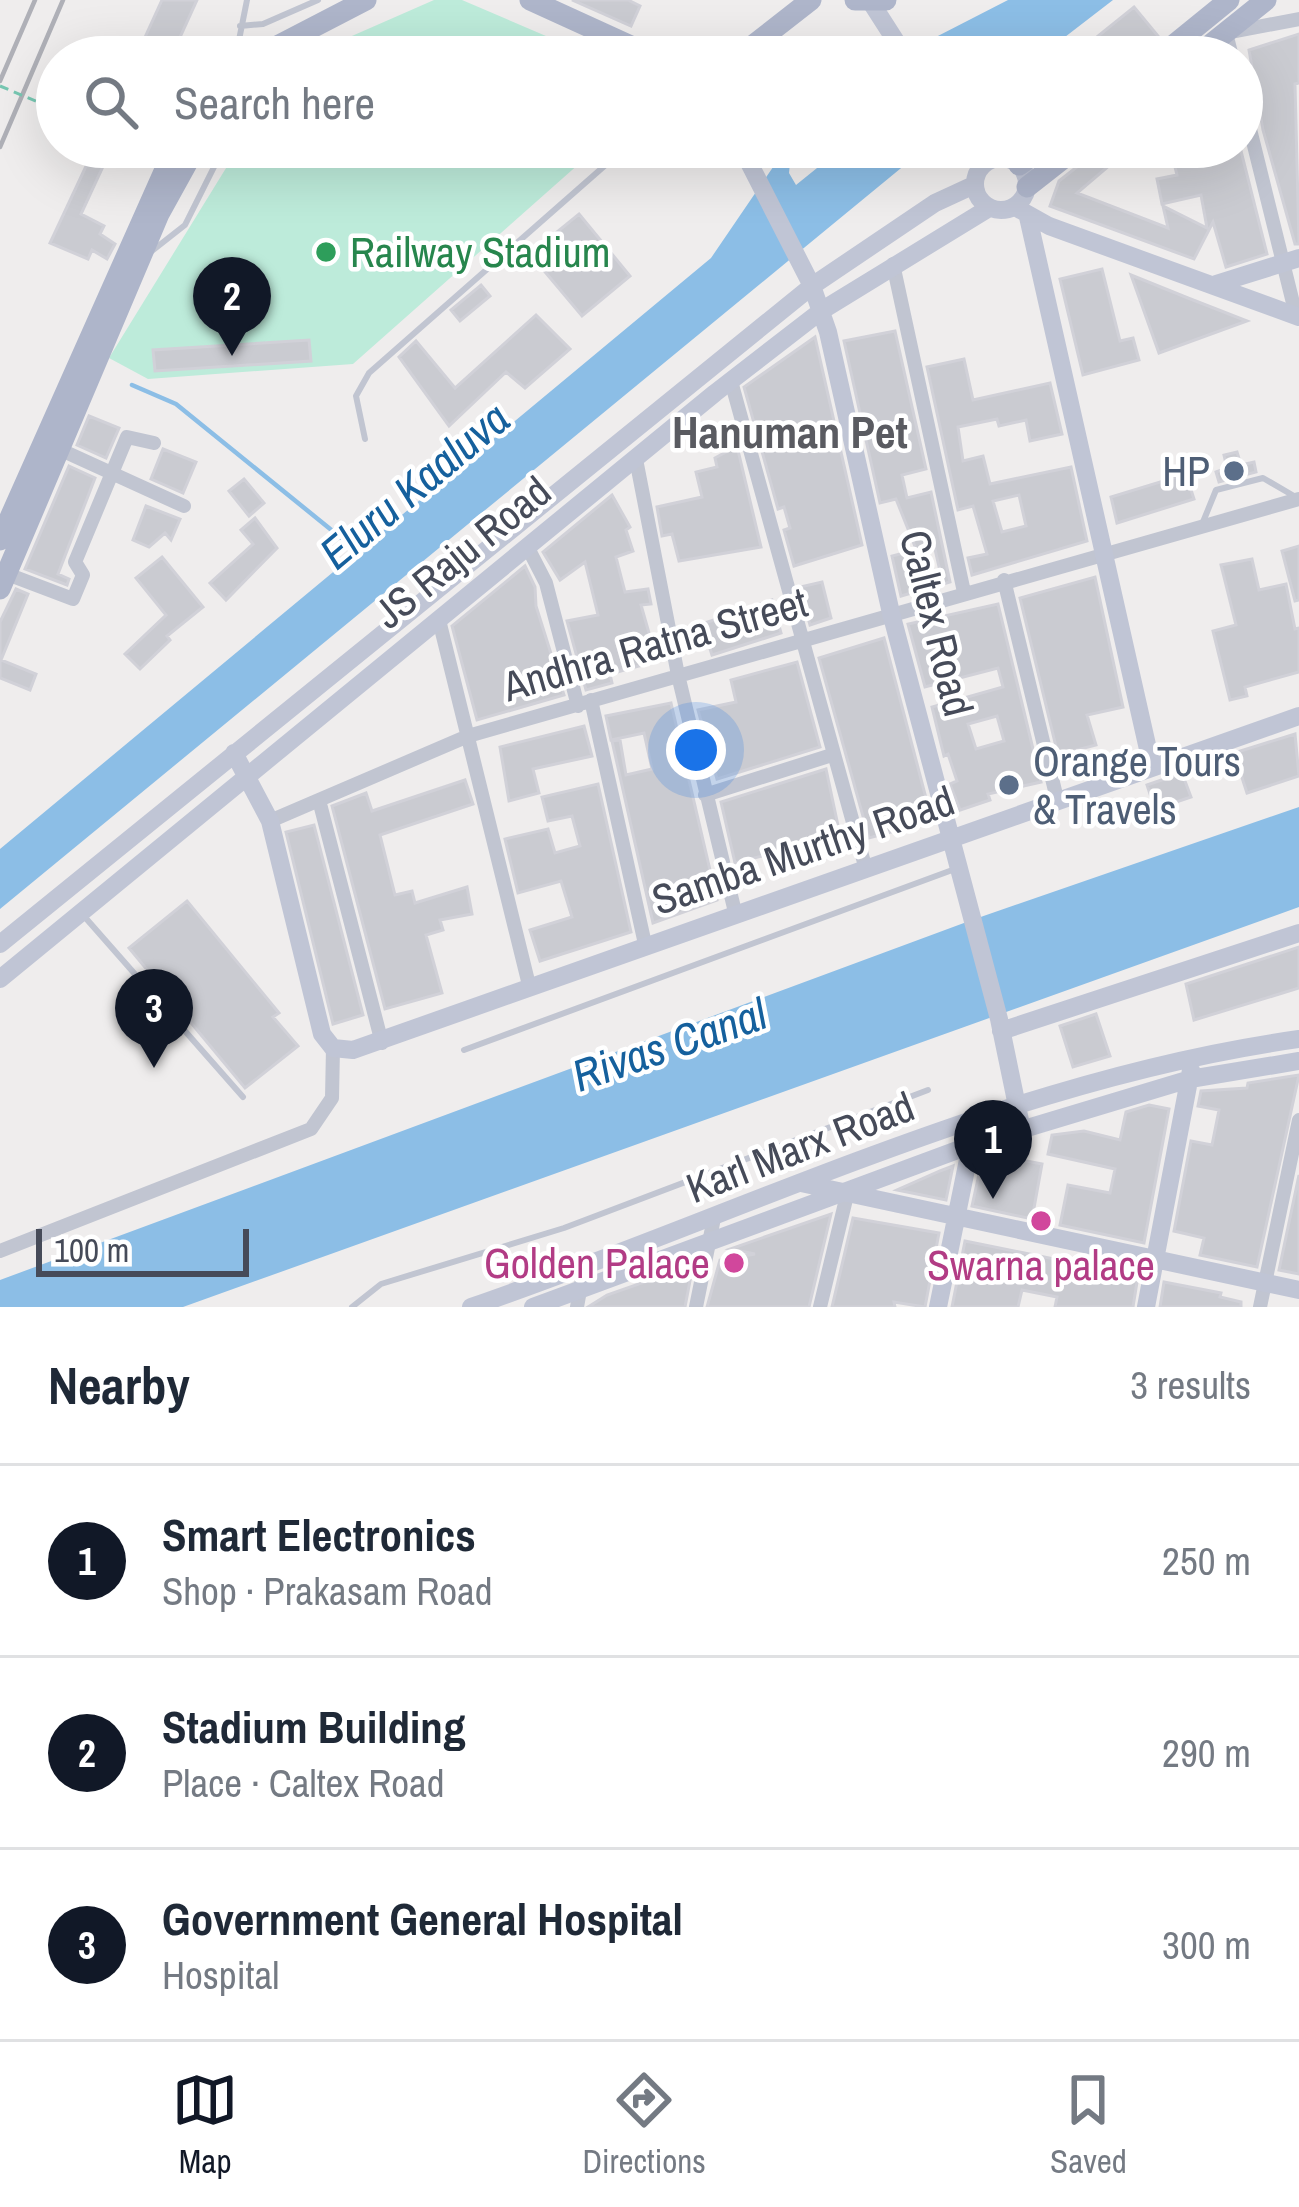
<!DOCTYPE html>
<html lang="en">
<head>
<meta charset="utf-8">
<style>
  body { margin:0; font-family:"Archivo Narrow",sans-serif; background:#f6f6f7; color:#1f2937 }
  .scale { position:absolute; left:36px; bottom:30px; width:213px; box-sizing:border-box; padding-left:12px; border:6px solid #464b59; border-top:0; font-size:33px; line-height:42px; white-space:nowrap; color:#464b59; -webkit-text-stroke:9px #fff; paint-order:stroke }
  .you { position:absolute; left:696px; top:750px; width:42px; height:42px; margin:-30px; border:9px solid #fff; border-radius:50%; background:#1a73e8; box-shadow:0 0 0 18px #1a73e833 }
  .badge { display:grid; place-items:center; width:78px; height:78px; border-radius:50%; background:#111827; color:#fff; font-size:39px; font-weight:700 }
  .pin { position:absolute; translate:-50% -99px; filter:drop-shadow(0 3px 6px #0008) }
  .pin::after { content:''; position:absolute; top:63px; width:42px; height:36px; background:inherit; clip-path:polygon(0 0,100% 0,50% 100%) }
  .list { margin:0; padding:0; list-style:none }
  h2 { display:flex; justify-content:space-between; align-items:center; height:156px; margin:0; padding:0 48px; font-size:51px }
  h2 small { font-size:39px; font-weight:400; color:#747a83 }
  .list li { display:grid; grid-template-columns:78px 1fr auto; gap:36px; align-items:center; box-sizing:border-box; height:192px; padding:0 48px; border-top:3px solid #e0e1e3 }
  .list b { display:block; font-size:45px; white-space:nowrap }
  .list p { margin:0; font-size:39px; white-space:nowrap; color:#747a83 }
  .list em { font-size:39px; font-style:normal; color:#747a83 }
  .icon { flex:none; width:66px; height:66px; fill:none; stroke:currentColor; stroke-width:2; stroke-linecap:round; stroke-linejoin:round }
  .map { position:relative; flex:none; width:1299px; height:1307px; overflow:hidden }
  .search { position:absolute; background:#fff; box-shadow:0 12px 48px #0002; left:36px; right:36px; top:36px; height:132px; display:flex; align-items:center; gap:30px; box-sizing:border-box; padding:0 42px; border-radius:66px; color:#747a83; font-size:45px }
  .sheet { height:732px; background:#fff }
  nav { display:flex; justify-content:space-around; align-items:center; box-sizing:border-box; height:168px; border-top:3px solid #e0e1e3; background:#fff; font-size:33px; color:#747a83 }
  nav a { display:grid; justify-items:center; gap:6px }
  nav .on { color:#111827 }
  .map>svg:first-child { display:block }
  .green { fill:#bdebda }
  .water { fill:#8cbee6 }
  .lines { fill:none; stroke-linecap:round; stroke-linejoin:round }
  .stream { stroke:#8cbee6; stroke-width:4.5 }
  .building { fill:#cacbd1; stroke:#d1d1d8; stroke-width:3; fill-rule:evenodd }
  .lane { stroke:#c1c5d1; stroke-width:6 }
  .street { stroke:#c1c5d1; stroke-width:14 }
  .secondary { stroke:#c0c5d5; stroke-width:18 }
  .primary { stroke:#aeb5ca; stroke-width:21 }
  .rail { stroke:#afb0b7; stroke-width:4.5 }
  .path-bridge { stroke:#77c7b2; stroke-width:3; stroke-dasharray:9 6; stroke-linecap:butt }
  .leisure-dot { fill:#2e9e5b; stroke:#fff; stroke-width:4.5 }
  .service-dot { fill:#5c6f8a; stroke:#fff; stroke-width:4.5 }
  .hotel-dot { fill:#d1479c; stroke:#fff; stroke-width:4.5 }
  .labels { text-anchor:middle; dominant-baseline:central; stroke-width:9; stroke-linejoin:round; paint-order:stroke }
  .leisure-label { font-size:42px; fill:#27864d; stroke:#fff; text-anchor:start }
  .service-label { font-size:42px; fill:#4e5e75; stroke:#fff; text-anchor:end }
  .street-label { font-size:42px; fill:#464b59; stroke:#fff }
  .hotel-label { font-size:42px; fill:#b23c85; stroke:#fff; text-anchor:end }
  .neighbourhood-label { font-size:45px; font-weight:bold; fill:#5a5b61; stroke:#fff }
  .water-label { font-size:45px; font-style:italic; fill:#15609d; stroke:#fff }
</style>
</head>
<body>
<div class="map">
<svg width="1299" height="1307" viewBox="0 0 1299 1307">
  <rect width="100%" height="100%" fill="#efeded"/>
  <!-- green -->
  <path class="green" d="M434 0H462L595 57H304Z
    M239 147H598L353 364 148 379 109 358Z"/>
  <!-- water -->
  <path class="water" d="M1008 0H1113L1039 57H924L920 52 897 57Z
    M799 147 791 153 789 173 796 185 843 147H893L906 164 0 909V849L711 258 786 148Z
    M1299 807V907L183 1307H0V1280L972 920Z"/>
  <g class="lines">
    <!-- stream -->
    <path class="stream" d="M132 385 176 404 361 554"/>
  </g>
  <!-- building -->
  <path class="building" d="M162 0H197L171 57H136Z
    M572 0H628L640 6 631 26Z
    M1134 7 1158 36 1132 57H1072Z
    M1299 34V83L1295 84 1299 244H1295L1263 130 1249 50Z
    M95 147H112L81 214 104 226 100 234 115 244 107 259 92 250 88 259 50 243Z
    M1093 147H1131L1077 193 1168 228 1163 206 1207 228 1201 195 1162 204 1157 179 1177 175 1170 147H1240L1267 254 1226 267 1213 222 1194 259 1050 206 1059 181 1087 159Z
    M579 214 630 276 582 316 530 254Z
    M1102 269 1120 341 1133 338 1139 360 1083 375 1060 279Z
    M1131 275 1188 298 1247 321 1159 353Z
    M481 285 490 296 460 321 451 310Z
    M536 315 570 349 525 388 506 372 449 426 399 357 416 341 455 388Z
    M895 331 926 469 902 475 907 498 931 492 950 582 943 584 934 545 916 549 896 499 880 503 844 341Z
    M815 337 862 545 794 566 784 530 790 528 784 507 778 509 744 387Z
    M309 340 311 361 155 371 153 350Z
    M964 359 973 400 1050 383 1062 434 1030 441 1026 420 999 426 997 419 958 427 963 461 983 456 990 484 1071 467 1087 541 972 575 968 558 987 554 973 506 958 510 927 367ZM1019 495 1026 526 1002 532 993 501Z
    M89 416 119 428 106 458 77 445Z
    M737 446 761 547 679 561 672 534 662 536 657 507 702 497 696 472 717 467 715 458Z
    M163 449 196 462 183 493 151 479Z
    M1237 452 1241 465 1254 462 1256 472 1219 482 1216 472 1227 468 1224 455Z
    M69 466 95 478 58 574 69 579 67 585 25 569Z
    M1186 474 1194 499 1117 523 1111 497Z
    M244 479 264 503 249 516 229 491Z
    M612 495 630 527 626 530 633 551 616 557 625 592 648 589 651 604 641 605 657 661 610 674 612 683 586 690 567 621 598 615 585 562 560 580 543 552Z
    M146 506 180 519 171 540 165 533 149 547 133 540Z
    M255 518 277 548 226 600 210 583 253 544 241 530Z
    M1299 546V600L1295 601 1282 551Z
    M911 551 922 590 901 596 892 556Z
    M162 557 203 607 167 636 170 640 140 669 125 654 166 615 136 578Z
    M1252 559 1259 590 1286 584 1295 629 1299 628V672L1245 687 1247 696 1230 700 1213 631 1236 625 1221 565Z
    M525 566 535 587 536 606 564 695 477 720 452 626Z
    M1095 577 1123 707 1087 715 1096 745 1058 755 1020 598Z
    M822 582 831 618 810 625 800 587Z
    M16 589 28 594 1 660 36 674 30 690 0 678V622Z
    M772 600 781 633 712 655 702 624Z
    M998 604 1041 782 988 794 990 800 960 810 950 784 957 781 948 754 944 756 932 707 1003 687 998 668 925 687 908 624ZM997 716 1004 741 976 749 968 724Z
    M884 638 932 821 869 838 819 658Z
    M797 662 820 747 717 779 698 710 736 702 731 680Z
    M671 703 717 900 653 923 612 741 620 740 626 775 652 769 644 733 611 740 606 716Z
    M584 726 592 756 533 769 539 793 509 801 500 747Z
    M1295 734 1299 776 1247 793 1234 753Z
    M826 769 843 849 768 863 766 855 735 863 721 802Z
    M1182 773 1191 797 1155 809 1147 785Z
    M465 780 473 804 380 835 395 895 412 891 415 903 467 887 472 914 440 920 443 930 426 935 442 993 385 1009 332 806 366 793 372 811Z
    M598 784 631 932 540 961 530 930 572 917 561 881 518 893 505 839 548 829 555 853 580 846 572 816 548 821 542 797Z
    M314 825 363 1015 333 1024 286 832Z
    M187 901 279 1013 273 1017 298 1046 245 1088 129 948Z
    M1299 947V988L1194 1020 1186 984Z
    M1096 1014 1110 1056 1073 1067 1060 1026Z
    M1299 1075 1257 1267 1200 1255 1204 1238 1174 1231 1191 1141 1212 1145 1219 1110 1198 1106 1201 1091 1247 1088 1248 1083Z
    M1149 1105 1169 1109 1144 1243 1060 1225 1068 1185 1110 1193 1115 1169 1048 1154 1052 1135 1084 1131 1120 1140 1126 1112Z
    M989 1154 1042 1164 1032 1219 972 1206 983 1156Z
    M953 1166 946 1200 897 1190 940 1171Z
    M1299 1175V1274L1279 1270Z
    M831 1214 809 1307H707L720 1260 755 1254 730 1249Z
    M853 1218 939 1233 925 1307 894 1302 895 1307H832Z
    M965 1241 1138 1276 1133 1307H1055L1057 1297 1022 1290 1018 1307H952Z
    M693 1265 685 1307H588L607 1295Z
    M1164 1282 1221 1293 1220 1297 1241 1302V1307H1160Z"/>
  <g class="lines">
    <!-- lane -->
    <path class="lane" d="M240 26 263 24 318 0
      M236 55 247 0
      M148 254 185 225 224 147
      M365 439 356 396 369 373 626 147
      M1203 522 1216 490 1263 478 1294 496
      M83 915 243 1097
      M464 1050 955 869
      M352 1307 381 1284 564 1228 928 1090"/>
    <!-- street -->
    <path class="street" d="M1232 57 1226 33 1299 19
      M1242 97 1296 315
      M893 264 964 592
      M731 381 865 866
      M61 450 184 506
      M636 459 678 675 735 912
      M528 548 546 583 578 706
      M7 574 73 599 83 575 75 562 127 437 154 443
      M1004 580 1057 799
      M439 620 529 985
      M591 700 645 944
      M705 795 832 755
      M319 800 382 1043
      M270 821 468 736 1299 499
      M0 1251 311 1129 332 1098 333 1048
      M577 1307 584 1268
      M696 1307 714 1218
      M820 1307 847 1195
      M1260 1307 1299 1120"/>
    <!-- secondary -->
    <path class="secondary" d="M872 4 906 57
      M741 147 812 286 828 332 891 613 999 1019 1022 1130
      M975 184a26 26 0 1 1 52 0a26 26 0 1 1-52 0Z
      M1015 207 1049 226 1299 317
      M1028 217 1152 767
      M1216 284 1299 258
      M234 753 270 821 322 1034 333 1048 353 1050 1299 716
      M0 944 812 286 935 203 974 185
      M0 979 715 393 821 311 989 208
      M1001 1031 1299 933
      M801 1183 1299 1290
      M471 1307C744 1213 1010 1079 1299 1039
      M533 1307 971 1145 1190 1079 1299 1061
      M938 1307 971 1145
      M1146 1307 1191 1070"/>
    <!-- primary -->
    <path class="primary" d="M530 0 655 57
      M855 0H886
      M256 57 366 0
      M738 57 811 0
      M1159 57 1229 0
      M1195 57 1266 0
      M1019 165 1045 147
      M1027 187 1078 147
      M0 540 175 147
      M0 589 159 214 196 147"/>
    <!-- rail -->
    <path class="rail" d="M0 81 35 0
      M0 147 63 0"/>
    <!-- path-bridge -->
    <path class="path-bridge" d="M0 86 57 110"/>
  </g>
  <!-- markers -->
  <circle class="leisure-dot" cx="326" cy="252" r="12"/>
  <g class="service-dot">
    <circle cx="1234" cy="471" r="12"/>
    <circle cx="1009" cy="785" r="12"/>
  </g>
  <g class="hotel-dot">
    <circle cx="1041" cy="1221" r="12"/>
    <circle cx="734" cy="1263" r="12"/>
  </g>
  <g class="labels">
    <!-- leisure labels -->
    <g class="leisure-label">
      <text x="350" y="252">Railway Stadium</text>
    </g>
    <!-- service labels -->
    <g class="service-label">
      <text x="1210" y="471">HP</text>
      <text x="1033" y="761" text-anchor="start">Orange Tours<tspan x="1033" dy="48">&amp; Travels</tspan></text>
    </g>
    <!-- street labels -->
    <g class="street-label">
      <text transform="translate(462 552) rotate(-39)">JS Raju Road</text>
      <text transform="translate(937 623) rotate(76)">Caltex Road</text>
      <text transform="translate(655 644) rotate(-16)">Andhra Ratna Street</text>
      <text transform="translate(803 850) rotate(-19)">Samba Murthy Road</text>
      <text transform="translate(800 1147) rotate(-21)">Karl Marx Road</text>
    </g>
    <!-- hotel labels -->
    <g class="hotel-label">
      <text x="710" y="1263">Golden Palace</text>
      <text x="1041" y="1265" text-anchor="middle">Swarna palace</text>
    </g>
    <!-- neighbourhood labels -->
    <g class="neighbourhood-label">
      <text x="790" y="431">Hanuman Pet</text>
    </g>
    <!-- water labels -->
    <g class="water-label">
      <text transform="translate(414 485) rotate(-40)">Eluru Kaaluva</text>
      <text transform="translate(669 1044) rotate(-19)">Rivas Canal</text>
    </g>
  </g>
</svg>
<div class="scale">100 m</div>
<div class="you"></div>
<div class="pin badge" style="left:993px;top:1199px">1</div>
<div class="pin badge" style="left:232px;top:356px">2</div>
<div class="pin badge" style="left:154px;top:1068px">3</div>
<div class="search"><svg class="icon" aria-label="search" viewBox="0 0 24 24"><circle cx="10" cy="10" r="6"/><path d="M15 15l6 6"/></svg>Search here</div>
</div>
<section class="sheet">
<h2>Nearby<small>3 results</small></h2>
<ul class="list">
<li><span class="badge">1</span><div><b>Smart Electronics</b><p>Shop · Prakasam Road</p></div><em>250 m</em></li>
<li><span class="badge">2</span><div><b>Stadium Building</b><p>Place · Caltex Road</p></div><em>290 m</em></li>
<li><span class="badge">3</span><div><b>Government General Hospital</b><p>Hospital</p></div><em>300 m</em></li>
</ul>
</section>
<nav>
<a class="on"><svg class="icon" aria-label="map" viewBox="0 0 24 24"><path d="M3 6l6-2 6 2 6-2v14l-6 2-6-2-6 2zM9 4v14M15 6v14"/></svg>Map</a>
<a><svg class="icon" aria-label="directions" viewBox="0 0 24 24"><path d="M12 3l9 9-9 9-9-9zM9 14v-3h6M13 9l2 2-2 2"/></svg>Directions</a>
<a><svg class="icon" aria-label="saved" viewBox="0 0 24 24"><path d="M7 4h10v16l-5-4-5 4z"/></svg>Saved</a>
</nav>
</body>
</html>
